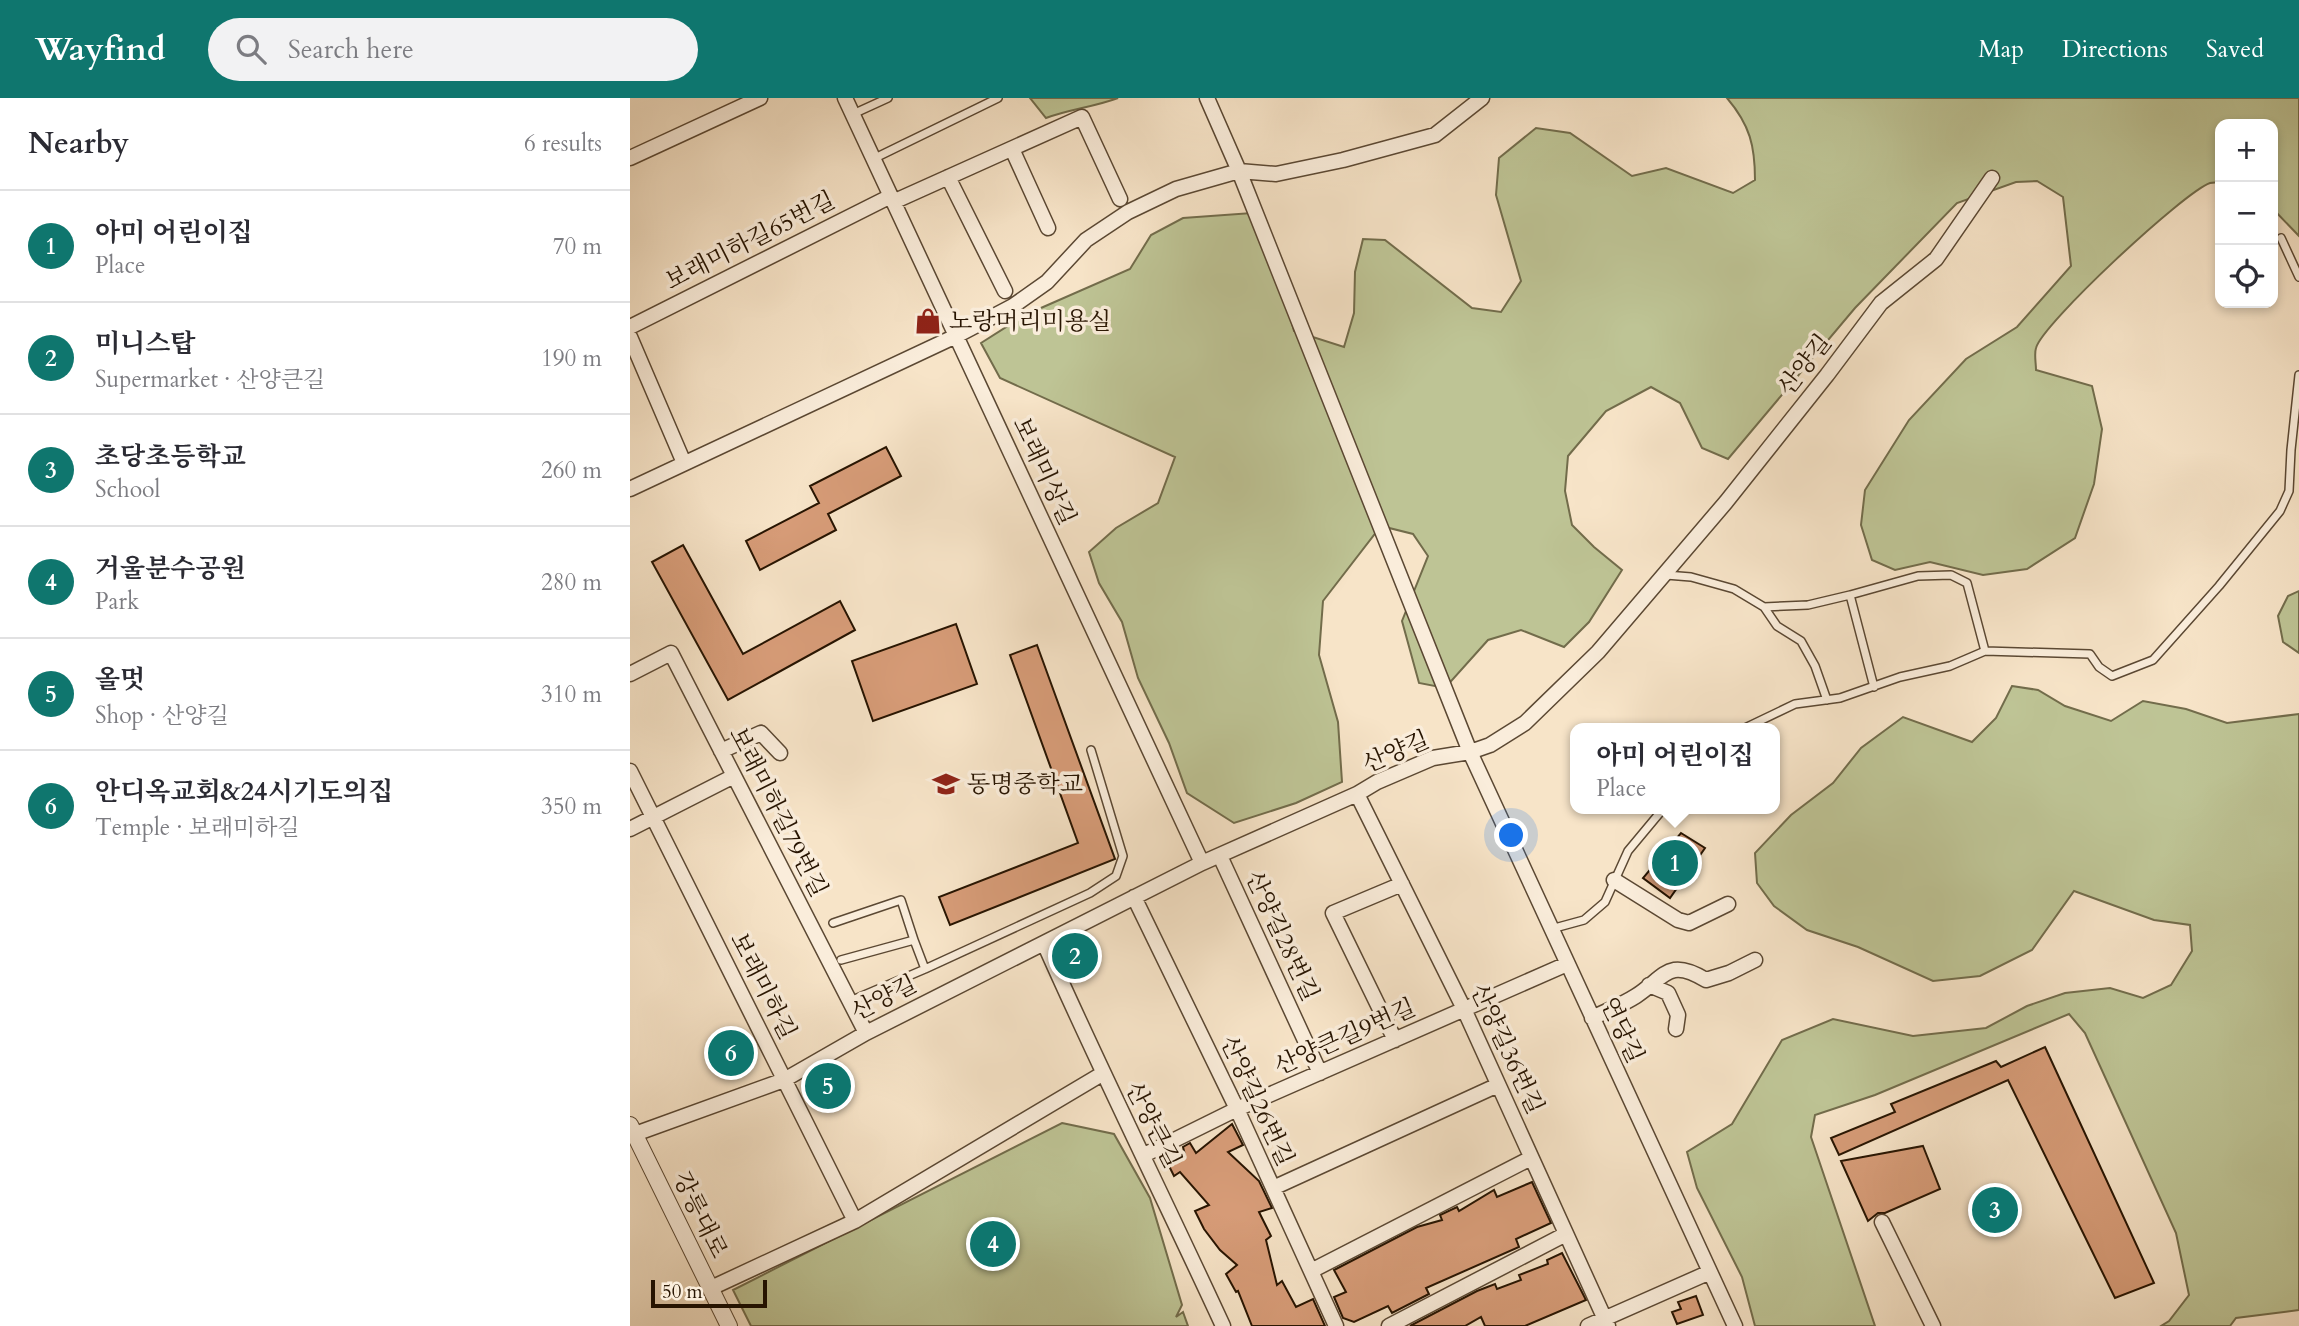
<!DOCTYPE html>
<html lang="en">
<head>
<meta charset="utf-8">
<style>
  body { margin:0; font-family:Cardo,"Noto Serif KR",serif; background:#f2f2f3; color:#2b2b33 }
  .controls { position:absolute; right:21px; top:21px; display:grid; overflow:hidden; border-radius:14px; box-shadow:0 4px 10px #0003 }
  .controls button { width:63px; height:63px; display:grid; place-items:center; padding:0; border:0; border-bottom:2px solid #e1e1e2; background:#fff; color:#2b2b33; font:35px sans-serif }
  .scale { position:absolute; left:21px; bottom:18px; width:116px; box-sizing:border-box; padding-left:7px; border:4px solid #271401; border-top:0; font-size:19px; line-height:24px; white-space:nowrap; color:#271401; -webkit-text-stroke:5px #faeddb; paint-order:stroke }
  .you { position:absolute; left:882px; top:738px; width:24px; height:24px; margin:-18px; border:5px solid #fff; border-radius:50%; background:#1a73e8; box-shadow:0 0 0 10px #1a73e833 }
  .badge { display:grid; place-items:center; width:46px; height:46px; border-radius:50%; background:#0f766e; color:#fff; font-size:23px; font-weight:700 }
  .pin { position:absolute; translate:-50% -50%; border:4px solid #fff; box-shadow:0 2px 7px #0006 }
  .popup { position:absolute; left:940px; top:625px; width:210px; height:91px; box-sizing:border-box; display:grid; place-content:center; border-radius:14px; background:#fff; filter:drop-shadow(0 2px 5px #0005); font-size:23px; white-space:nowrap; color:#7c7c81 }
  .popup b { font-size:26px; color:#2b2b33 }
  .popup::after { content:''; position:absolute; left:50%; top:100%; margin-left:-14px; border:14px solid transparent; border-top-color:#fff }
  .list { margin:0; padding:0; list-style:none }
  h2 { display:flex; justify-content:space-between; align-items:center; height:91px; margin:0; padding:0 28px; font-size:30px }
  h2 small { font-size:23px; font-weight:400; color:#7c7c81 }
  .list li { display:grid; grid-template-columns:46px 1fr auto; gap:21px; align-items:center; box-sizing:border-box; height:112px; padding:0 28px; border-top:2px solid #e1e1e2 }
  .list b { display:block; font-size:26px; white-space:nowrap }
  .list p { margin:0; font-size:23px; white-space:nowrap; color:#7c7c81 }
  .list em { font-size:23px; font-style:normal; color:#7c7c81 }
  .icon { flex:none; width:38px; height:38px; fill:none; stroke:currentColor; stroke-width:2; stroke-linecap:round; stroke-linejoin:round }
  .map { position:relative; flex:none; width:1669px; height:1228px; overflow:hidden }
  header { display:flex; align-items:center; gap:42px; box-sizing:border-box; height:98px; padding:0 35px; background:#0f766e; color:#fff }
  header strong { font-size:33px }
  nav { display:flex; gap:38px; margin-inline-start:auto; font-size:24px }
  .search { width:490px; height:63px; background:#f2f2f3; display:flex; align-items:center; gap:18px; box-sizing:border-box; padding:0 24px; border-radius:38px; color:#7c7c81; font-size:26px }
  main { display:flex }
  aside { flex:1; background:#fff }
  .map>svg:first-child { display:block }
  .green { fill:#bec495; stroke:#726c4b; stroke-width:2 }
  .building { fill:#d79c78; stroke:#271401; stroke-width:2 }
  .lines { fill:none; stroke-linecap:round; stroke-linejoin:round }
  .service-casing { stroke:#5b4833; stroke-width:10 }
  .minor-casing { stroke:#5b4833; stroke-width:17 }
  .tertiary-casing { stroke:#5b4833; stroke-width:18 }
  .service { stroke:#faeddb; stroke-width:7 }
  .minor { stroke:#faeddb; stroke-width:14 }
  .tertiary { stroke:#faeddb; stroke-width:16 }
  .labels { text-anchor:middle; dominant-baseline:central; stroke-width:7; stroke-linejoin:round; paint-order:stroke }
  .street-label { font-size:24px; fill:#271401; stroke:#faeddb }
  .poi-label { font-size:24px; fill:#271401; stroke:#faeddb; text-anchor:start }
</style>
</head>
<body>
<header>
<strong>Wayfind</strong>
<div class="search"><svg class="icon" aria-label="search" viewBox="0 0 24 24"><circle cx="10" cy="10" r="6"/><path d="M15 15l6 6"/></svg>Search here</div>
<nav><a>Map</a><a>Directions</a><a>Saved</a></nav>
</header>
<main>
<aside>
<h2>Nearby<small>6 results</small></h2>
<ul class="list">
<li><span class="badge">1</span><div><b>아미 어린이집</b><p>Place</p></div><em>70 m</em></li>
<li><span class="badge">2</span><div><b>미니스탑</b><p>Supermarket · 산양큰길</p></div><em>190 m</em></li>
<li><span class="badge">3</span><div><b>초당초등학교</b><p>School</p></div><em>260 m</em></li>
<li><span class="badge">4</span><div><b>거울분수공원</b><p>Park</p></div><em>280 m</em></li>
<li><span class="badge">5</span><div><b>올멋</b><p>Shop · 산양길</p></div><em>310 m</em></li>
<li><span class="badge">6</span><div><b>안디옥교회&amp;24시기도의집</b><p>Temple · 보래미하길</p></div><em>350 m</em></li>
</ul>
</aside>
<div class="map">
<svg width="1669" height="1228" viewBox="0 0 1669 1228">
  <rect width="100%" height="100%" fill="#f7e4c8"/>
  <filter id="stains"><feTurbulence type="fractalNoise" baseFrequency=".00286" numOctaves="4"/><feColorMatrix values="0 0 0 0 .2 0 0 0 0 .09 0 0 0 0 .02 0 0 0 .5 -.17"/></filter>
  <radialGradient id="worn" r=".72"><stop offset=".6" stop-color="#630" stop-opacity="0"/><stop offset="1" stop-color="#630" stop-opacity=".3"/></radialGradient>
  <!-- green -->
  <path class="green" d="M400 0H488C464 9 440 11 416 20Z
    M1097 0H1669V138L1643 111V26H1590V84C1587 85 1583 84 1580 85 1554 94 1412 226 1406 250 1404 256 1406 265 1406 272L1462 288 1472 331 1464 386 1445 440 1397 471 1353 477 1300 464 1265 472 1242 462 1231 427 1235 392 1279 322 1336 261 1387 229 1441 168 1433 99 1407 83 1386 84 1327 105 1225 210 1098 361 1072 350 1050 305 1021 289 976 313 938 358 935 393 942 427 964 449 992 472 959 524 934 549 891 532 858 542 815 590 789 585 772 523 798 458 783 436 751 428 693 503 689 557 708 624 712 684 666 705 604 725 557 695 539 645 508 580 492 524 469 485 459 454 486 430 528 405 545 359 370 280 351 245 395 217 500 171 521 137 553 120 622 115 654 194 664 233 714 249 724 215 725 174 733 141 755 142 842 210 871 214 891 183 866 97 869 60 906 30 940 35 1002 78 1036 70 1103 95 1125 82C1125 48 1120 27 1097 0Z
    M1669 493V555L1653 544 1648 518 1658 498Z
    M1382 588 1408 592 1435 608 1481 623 1513 603 1556 611 1597 625 1669 616V1212L1606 1220 1600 1228H1531L1539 1223 1559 1197 1546 1135 1455 935 1439 916 1245 997 1185 1017 1181 1039 1245 1228H1125L1112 1179 1067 1090 1057 1054 1102 1026 1152 942 1203 921 1283 938 1356 930 1397 908 1435 895 1480 890 1513 900 1541 887 1562 853 1560 827 1524 822 1444 793 1402 852 1350 878 1303 883 1228 849 1177 832 1144 808 1127 785 1125 755 1161 717 1203 685 1231 650 1273 619 1342 644 1366 620Z
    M432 1025 484 1036 520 1100 552 1207 546 1219 553 1214 558 1228H121L103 1192Z"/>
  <!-- building -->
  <path class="building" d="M256 349 271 378 198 416 206 432 130 472 116 443 189 405 180 388Z
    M53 447 113 556 210 503 225 532 98 602 22 464Z
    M326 526 347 586 243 623 222 563Z
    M407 547 485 761 320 827 309 799 448 745 380 557Z
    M1051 735 1075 750 1040 800 1013 780Z
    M449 842 461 865 441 875 430 852Z
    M1415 949 1524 1185 1485 1200 1378 982 1209 1057 1201 1040 1265 1014 1261 1006 1366 963 1371 969Z
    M602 1026 613 1047 598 1054 629 1083 642 1110 629 1114 641 1138 636 1142 647 1187 652 1183 666 1209 683 1201 695 1228H622L608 1193 606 1194 596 1176 607 1167 590 1152 574 1131 565 1113 579 1107 550 1074 544 1078 538 1066 555 1057 553 1049 560 1045 566 1055Z
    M1293 1048 1310 1091 1255 1115H1248L1238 1123 1211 1063Z
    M902 1084 921 1125 886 1141 889 1149 796 1190 799 1196 762 1215 758 1208 724 1224 713 1220 704 1199 716 1194 704 1172 787 1129 812 1122 810 1117 827 1109 829 1113 864 1092 867 1099Z
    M932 1155 956 1202 895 1228H855L851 1219 835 1228H780L847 1193 865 1186 867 1191 891 1182 889 1177 918 1166 917 1162Z
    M1066 1198 1073 1217 1047 1226 1042 1214 1051 1211 1048 1204Z"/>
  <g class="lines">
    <!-- service casing -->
    <g class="service-casing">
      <path id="service" d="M223 16 258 0
        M243 61 368 0
        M1651 140 1669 179
        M1036 477 1061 479 1104 491 1134 509
        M1355 553 1460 556 1469 569 1482 578 1523 562 1589 488 1650 413 1659 393 1661 352 1669 277
        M1197 602 1185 568 1171 543 1147 528 1134 509 1178 507 1220 497
        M1115 630 1165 606 1210 600 1270 579 1320 568 1355 553 1337 485 1321 477 1288 478 1220 497 1244 589
        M203 825 271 802 284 842
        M921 831 954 822 975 804 998 753 1033 711
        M211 862 284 842 295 871 220 903
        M295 871 460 795 486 778 493 758 461 652"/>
    </g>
    <!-- minor casing -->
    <g class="minor-casing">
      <path id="minor" d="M215 0 572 765
        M577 0 609 73 840 654 1105 1228
        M382 51 418 130
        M0 60 130 0
        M318 79 375 193
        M263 104 452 19 490 101
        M0 229 261 98
        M0 239 54 365
        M0 391 326 238 383 208 417 184 456 142 498 114 546 91 609 73 646 76 713 62 805 37 852 0
        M0 576 41 555 236 935
        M91 653 131 635 150 655
        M0 673 225 1123
        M727 696 834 911 978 1228
        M0 731 104 678
        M590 758 690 975
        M984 782 1048 822 1059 825 1098 806
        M504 799 607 1011 706 1228
        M414 845C471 974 534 1100 593 1228
        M1019 887 1038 895 1048 917 1046 931
        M962 920C976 913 992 907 1006 898 1035 879 1038 859 1076 882L1099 875 1125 862
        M765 942 703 815 772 786
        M5 1036 154 982 236 935 572 765 727 696 747 684 803 660 840 654 860 647 895 625 968 554 1096 404 1197 277 1251 205 1306 161 1362 80
        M514 1057 607 1011 937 866
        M643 1090 868 987
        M1252 1124 1303 1228
        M681 1173 901 1060
        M81 1190 225 1123 472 976
        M759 1228 936 1136
        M958 1228 1080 1174"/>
    </g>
    <!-- tertiary casing -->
    <g class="tertiary-casing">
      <path id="tertiary" d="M0 1027 99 1228"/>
    </g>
    <!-- service -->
    <use href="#service" class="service"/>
    <!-- minor -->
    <use href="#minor" class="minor"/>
    <!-- tertiary -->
    <use href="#tertiary" class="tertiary"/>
  </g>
  <!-- icons -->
  <defs>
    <g id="shop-bare" transform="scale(2.1)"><path d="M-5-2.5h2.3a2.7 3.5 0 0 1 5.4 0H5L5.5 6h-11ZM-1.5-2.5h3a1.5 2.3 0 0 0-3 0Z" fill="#8f2418" stroke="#faeddb" stroke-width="2.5" paint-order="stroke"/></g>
    <g id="school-bare" transform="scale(2.1)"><path d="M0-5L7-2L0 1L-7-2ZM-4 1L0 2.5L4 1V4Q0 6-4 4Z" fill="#8f2418" stroke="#faeddb" stroke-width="2.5" paint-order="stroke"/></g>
  </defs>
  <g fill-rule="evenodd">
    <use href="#shop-bare" x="298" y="223"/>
    <use href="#school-bare" x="316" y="686"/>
  </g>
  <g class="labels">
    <!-- street labels -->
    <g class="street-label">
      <text transform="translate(120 143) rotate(-27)">보래미하길65번길</text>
      <text transform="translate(1175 267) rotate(-52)">산양길</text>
      <text transform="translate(414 373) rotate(65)">보래미상길</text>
      <text transform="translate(766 654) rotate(-23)">산양길</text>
      <text transform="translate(148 714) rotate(63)">보래미하길79번길</text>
      <text transform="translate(652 838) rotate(65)">산양길28번길</text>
      <text transform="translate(133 888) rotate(63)">보래미하길</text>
      <text transform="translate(254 900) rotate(-27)">산양길</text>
      <text transform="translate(992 932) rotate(65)">연당길</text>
      <text transform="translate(715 939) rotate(-24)">산양큰길9번길</text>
      <text transform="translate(877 951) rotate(65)">산양길36번길</text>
      <text transform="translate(627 1003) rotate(65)">산양길26번길</text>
      <text transform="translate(523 1027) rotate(63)">산양큰길</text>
      <text transform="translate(70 1117) rotate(64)">강릉대로</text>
    </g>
    <!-- poi labels -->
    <g class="poi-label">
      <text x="319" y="223">노랑머리미용실</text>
      <text x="337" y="686">동명중학교</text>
    </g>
  </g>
  <rect width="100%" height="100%" filter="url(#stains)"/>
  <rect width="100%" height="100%" fill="url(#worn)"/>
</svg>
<div class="controls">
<button>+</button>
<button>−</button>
<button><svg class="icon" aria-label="locate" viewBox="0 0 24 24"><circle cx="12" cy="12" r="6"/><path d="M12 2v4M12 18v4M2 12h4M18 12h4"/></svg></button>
</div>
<div class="scale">50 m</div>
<div class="you"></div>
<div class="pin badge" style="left:1045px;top:765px">1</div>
<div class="popup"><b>아미 어린이집</b>Place</div>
<div class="pin badge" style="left:445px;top:858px">2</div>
<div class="pin badge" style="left:1365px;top:1112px">3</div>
<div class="pin badge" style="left:363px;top:1146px">4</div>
<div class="pin badge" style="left:198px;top:988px">5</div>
<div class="pin badge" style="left:101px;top:955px">6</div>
</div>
</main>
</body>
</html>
